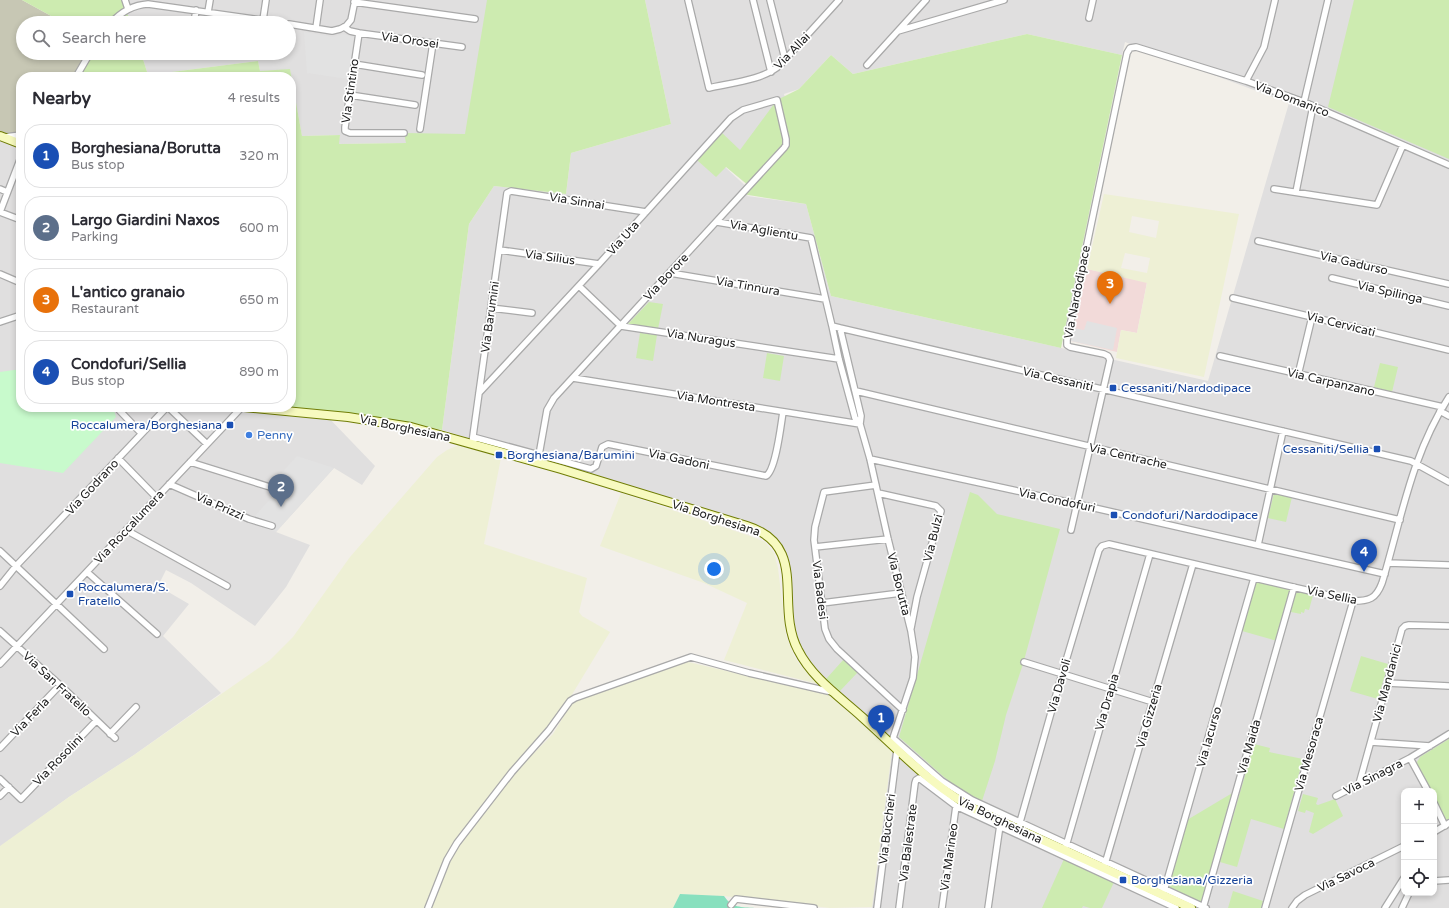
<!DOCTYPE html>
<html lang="en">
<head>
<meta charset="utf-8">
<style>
  body { margin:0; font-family:"Varela Round",sans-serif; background:#f2f2f3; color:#2b2b33 }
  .controls { position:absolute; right:12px; bottom:12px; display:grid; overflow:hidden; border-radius:8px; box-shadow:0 2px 6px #0003 }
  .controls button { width:36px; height:36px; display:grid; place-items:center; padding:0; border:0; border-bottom:1px solid #e1e1e2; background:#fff; color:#2b2b33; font:20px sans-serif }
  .you { position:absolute; left:714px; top:569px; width:14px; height:14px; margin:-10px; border:3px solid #fff; border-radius:50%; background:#1a73e8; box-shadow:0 0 0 6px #1a73e833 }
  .badge { display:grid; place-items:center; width:26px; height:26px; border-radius:50%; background:#7c3aed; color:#fff; font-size:13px; font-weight:700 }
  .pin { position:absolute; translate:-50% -33px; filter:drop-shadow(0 1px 2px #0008) }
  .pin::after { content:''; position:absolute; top:21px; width:14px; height:12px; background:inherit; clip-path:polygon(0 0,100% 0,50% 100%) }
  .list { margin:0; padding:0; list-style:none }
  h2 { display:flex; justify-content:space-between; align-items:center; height:52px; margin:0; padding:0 16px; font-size:17px }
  h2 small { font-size:13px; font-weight:400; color:#7c7c81 }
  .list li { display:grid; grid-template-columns:26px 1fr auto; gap:12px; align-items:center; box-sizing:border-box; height:64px; margin:0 8px 8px; padding:0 8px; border:1px solid #e1e1e2; border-radius:16px }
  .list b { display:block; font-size:15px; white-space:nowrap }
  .list p { margin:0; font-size:13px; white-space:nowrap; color:#7c7c81 }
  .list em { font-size:13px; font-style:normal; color:#7c7c81 }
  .icon { flex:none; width:22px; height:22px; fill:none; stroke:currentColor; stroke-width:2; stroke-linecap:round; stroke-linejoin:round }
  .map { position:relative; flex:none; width:1449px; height:908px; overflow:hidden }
  .search { position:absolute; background:#fff; box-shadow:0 2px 6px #0003; left:16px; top:16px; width:280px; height:44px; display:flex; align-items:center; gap:10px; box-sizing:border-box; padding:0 14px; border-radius:22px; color:#7c7c81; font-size:15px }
  .panel { position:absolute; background:#fff; box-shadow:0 2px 6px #0003; left:16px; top:72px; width:280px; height:340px; border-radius:16px }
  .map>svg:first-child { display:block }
  .residential { fill:#e0dfdf; fill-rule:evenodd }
  .commercial { fill:#f2dad9 }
  .construction { fill:#c7c7b4 }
  .farmland { fill:#eef0d5; fill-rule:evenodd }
  .grass { fill:#cdebb0 }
  .park { fill:#c8facc }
  .pitch { fill:#88e0be }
  .parking { fill:#e2e2e2 }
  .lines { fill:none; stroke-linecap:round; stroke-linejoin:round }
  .street-casing { stroke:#a9a9a9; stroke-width:8 }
  .secondary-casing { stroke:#707d05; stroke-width:10 }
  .street { stroke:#fff; stroke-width:5.5 }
  .secondary { stroke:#f7fabf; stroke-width:8 }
  .transit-dot { fill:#1a4fb4; stroke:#fff; stroke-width:1.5 }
  .shop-dot { fill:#3f7fe0; stroke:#fff; stroke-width:1.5 }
  .labels { text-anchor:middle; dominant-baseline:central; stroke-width:3.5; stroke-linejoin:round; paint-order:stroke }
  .street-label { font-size:12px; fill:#222; stroke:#fff }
  .transit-label { font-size:12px; fill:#164399; stroke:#fff; text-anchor:start }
  .shop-label { font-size:12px; fill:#366cbe; stroke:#fff; text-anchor:start }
</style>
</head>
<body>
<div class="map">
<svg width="1449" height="908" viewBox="0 0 1449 908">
  <rect width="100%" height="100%" fill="#f2efe9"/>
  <!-- residential -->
  <path class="residential" d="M122 0H490L471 135 406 143 338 144 340 135 302 136 290 70 260 71 258 61 148 75 141 53H289V23H131Z
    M645 0H1449V908H872L892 751 888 737 811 667 795 639 787 563 784 550 777 540 768 532 754 525 442 430 469 224 494 186 566 194 571 153 671 124ZM1027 34 1122 55 1125 42 1289 103 1208 381 831 296 806 204 747 196 751 191 725 167 786 101 784 94 799 89 831 55 853 74ZM1404 791H1434V893H1404Z
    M0 131 21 139V407H291L326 415 375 466 362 485 334 468 276 532 310 545 286 587 255 626 191 583 166 570 158 586 189 604 163 636 221 693 134 755 69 797 0 847Z"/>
  <!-- commercial -->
  <path class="commercial" d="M1087 269 1147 282 1137 333 1121 330 1117 352 1071 341Z"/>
  <!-- construction -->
  <path class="construction" d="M0 0H22L64 23H23V53H90L76 77H21V133L0 136Z"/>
  <!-- farmland -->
  <path class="farmland" d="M1104 194 1239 214 1204 377 1116 358 1121 330 1137 333 1147 283 1087 269ZM1132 216 1159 221 1156 238 1129 232ZM1125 253 1150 258 1147 273 1121 268Z
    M459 445 501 458 484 544 587 578 579 612 582 616 610 632 565 706 451 847 444 860 426 908H0V846L69 797 134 755 270 660 293 637 350 557 437 457 447 450Z
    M621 493 750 536 765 542 774 553 778 568 786 635 794 656 800 665 822 685 724 660 747 603 704 583 600 546Z
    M684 661 830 695 892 751 872 907 830 908 724 896 680 894 673 908H431L446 870 455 852 517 770 553 734 571 704 576 700Z"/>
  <!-- grass -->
  <path class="grass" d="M22 0H122L131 23H64Z
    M487 0H645L671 124 571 153 566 194 494 186 469 224 442 430 405 422 244 407H291V77H76L90 53H141L148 75 258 61 260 71 290 69 302 136 340 135 339 144 406 143 404 133 465 134Z
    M1354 0H1449V159L1328 107Z
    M1027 34 1122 55 1061 348 831 296 806 204 742 194 749 186 726 167 716 177 698 161 696 157 720 131 740 150 777 100 799 89 831 55 853 74Z
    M649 302 663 304 658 329 628 324Z
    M640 333 657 335 653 361 636 358Z
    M767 353 784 356 780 381 763 378Z
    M1380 363 1398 367 1392 392 1374 387Z
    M970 492 978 495 997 514 1060 529 1023 664 1006 715 995 761 982 801 959 789 944 777 899 737Z
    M1274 493 1292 497 1286 522 1268 518Z
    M1256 581 1290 590 1277 641 1242 631Z
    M1296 590 1313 595 1309 610 1305 609 1304 613 1301 612V614L1291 612Z
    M1361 656 1388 664 1378 699 1350 691Z
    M844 659 858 672 840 691 826 679Z
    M1449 739V821H1448L1446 820 1434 798V791H1431L1418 766 1417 762 1420 757Z
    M1254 744 1270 748 1269 752 1303 759 1284 829 1251 819 1237 867 1220 862Z
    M1234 792 1203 904 1169 887 1187 820Z
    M1303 794 1318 798 1316 804 1318 805 1335 799 1343 816 1313 834 1309 832 1314 813 1306 810 1305 813 1298 811Z
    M1064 859 1114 882 1102 908H1090L1083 906 1082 908H1042Z
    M1233 891 1263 901 1261 908H1228Z"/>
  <!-- park -->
  <path class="park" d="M21 369V407H113L116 417 63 473 0 463V372Z"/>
  <!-- pitch -->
  <path class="pitch" d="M680 894 724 896C732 908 741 907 755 908H673Z"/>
  <!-- parking -->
  <path class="parking" d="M304 32 333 37 343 34 354 37 348 79 307 73Z
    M1087 321 1117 328 1113 350 1071 341 1073 328 1084 330Z
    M297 456 334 468 276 532 249 522 277 492 267 489Z"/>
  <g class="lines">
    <!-- street casing -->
    <g class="street-casing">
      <path id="street" d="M125 0 128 9
        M688 0 709 88C730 83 764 80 780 65L839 0
        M753 0 771 72
        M770 0 785 59
        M354 2 475 19
        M208 12 210 0
        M1089 18 1093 0
        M263 20 266 0
        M111 23C121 12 133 5 148 4L283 23
        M194 23 196 10
        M289 24 332 31 340 29 346 26 351 20 355 0
        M344 27 350 31 359 33 345 127V131L350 133H404
        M316 28 320 0
        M898 31 1004 0
        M359 33 462 47
        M354 64 422 75
        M867 65 926 0
        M76 77 90 53
        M1246 81 1264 47 1275 0
        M350 95 415 105
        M1304 102 1328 0
        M420 129 433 43
        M5 137 21 135
        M0 189 7 192
        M1274 189 1377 205 1403 145
        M1296 192 1313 106
        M0 212 21 157
        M0 212 21 220
        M717 222 811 238 832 326 840 328 861 416 860 424 870 459 888 539 911 631 915 657 913 678 891 744
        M1258 241 1449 284
        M500 250 599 264
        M670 273 825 299
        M0 274 21 283
        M1332 278 1449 306
        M579 286 621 326 839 359
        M1233 298 1449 350
        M491 308 532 313
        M0 322 21 315
        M832 326 839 359 855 418 859 423
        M840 328 1411 461 1449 482
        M1220 356 1443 407
        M1298 375 1312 317
        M573 378 860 424
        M856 391 1400 520
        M479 393 599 264 731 118 743 110 777 100 786 139V145L784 148 554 398 547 410 539 455
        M119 407V410L141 433
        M168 407 207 444
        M1440 411 1449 416
        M473 437 591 469 596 466 602 447 608 444 766 476C776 470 781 424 783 412
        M472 443 507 193 511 191 646 212
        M118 458 156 497
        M870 459 1077 504 1385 574
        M190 462 273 488
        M169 484 249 519 272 526
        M876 485 824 492 815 527 814 540 825 629 829 639 837 649 903 710
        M878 493 936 506 941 511 917 597 911 628
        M126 530 227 586
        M1071 530 1110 360 1108 356 1104 354 1070 347 1067 345V340L1127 53 1130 48 1136 47 1246 81 1304 102 1449 165
        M1258 545 1283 431
        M815 547 888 539
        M0 551 104 649
        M1388 563 1449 565
        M87 572 157 634
        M0 586 16 566 167 407
        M822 603 901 593
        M0 631 60 685 115 738
        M1024 662 1153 702
        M0 664 242 407
        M1387 683 1449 686
        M110 734 136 707
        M894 739 942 781 972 800 1206 908
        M1371 742 1430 746
        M0 748 60 685
        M1410 758 1428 791
        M0 779 21 799 96 721
        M1359 784 1402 629 1405 626 1409 625 1449 626
        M0 796 9 787
        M1336 796 1410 758 1449 734
        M1434 803 1445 826
        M1018 829 1062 674 1099 550 1102 546 1109 544 1353 601C1369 601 1376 599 1382 583 1401 520 1412 453 1449 397
        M1434 832 1449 823
        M1066 846 1150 554
        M1105 864 1193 564
        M1434 881 1449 880
        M1164 891 1254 578
        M731 905 736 899 814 908
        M428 908 447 860 457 843 512 772 549 730 570 701 575 698 691 657 749 673 832 692
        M877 908 897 750
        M899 908 915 783 916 780 919 778 956 806 1176 908
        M942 908 956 806
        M988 908 1000 825
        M1203 908 1294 587
        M1265 908 1353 601
        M1292 908 1297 901 1305 895 1404 846
        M1385 908 1404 878
        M1402 908 1409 893"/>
    </g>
    <!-- secondary casing -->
    <g class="secondary-casing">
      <path id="secondary" d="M0 136 21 144
        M244 407 348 417 411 427 561 469 747 526C810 546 774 605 798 650 812 678 840 697 862 717 899 750 933 788 977 810L1191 908"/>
    </g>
    <!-- street -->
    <use href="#street" class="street"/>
    <!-- secondary -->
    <use href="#secondary" class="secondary"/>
  </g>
  <!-- markers -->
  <g class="transit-dot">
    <rect x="1109" y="384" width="8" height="8" rx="2"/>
    <rect x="226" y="421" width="8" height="8" rx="2"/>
    <rect x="1373" y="445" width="8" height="8" rx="2"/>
    <rect x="495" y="451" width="8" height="8" rx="2"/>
    <rect x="1110" y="511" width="8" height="8" rx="2"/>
    <rect x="66" y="590" width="8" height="8" rx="2"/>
    <rect x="1119" y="876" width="8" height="8" rx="2"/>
  </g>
  <circle class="shop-dot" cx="249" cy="435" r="4"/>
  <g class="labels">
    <!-- street labels -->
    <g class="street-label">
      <text transform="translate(410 40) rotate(8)">Via Orosei</text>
      <text transform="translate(792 51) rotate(-46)">Via Allai</text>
      <text transform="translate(350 91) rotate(-82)">Via Stintino</text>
      <text transform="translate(1292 99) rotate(21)">Via Domanico</text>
      <text transform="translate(577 201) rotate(9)">Via Sinnai</text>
      <text transform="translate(764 230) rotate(10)">Via Aglientu</text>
      <text transform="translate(623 238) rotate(-48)">Via Uta</text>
      <text transform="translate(550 257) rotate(8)">Via Silius</text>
      <text transform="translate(1354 263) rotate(13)">Via Gadurso</text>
      <text transform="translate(666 277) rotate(-47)">Via Borore</text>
      <text transform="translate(748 286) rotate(10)">Via Tinnura</text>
      <text transform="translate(1077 292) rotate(-79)">Via Nardodipace</text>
      <text transform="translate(1390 292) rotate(13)">Via Spilinga</text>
      <text transform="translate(490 317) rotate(-82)">Via Barumini</text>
      <text transform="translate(1341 324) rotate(14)">Via Cervicati</text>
      <text transform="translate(701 338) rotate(9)">Via Nuragus</text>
      <text transform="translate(1058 379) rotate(13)">Via Cessaniti</text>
      <text transform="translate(1331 382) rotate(13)">Via Carpanzano</text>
      <text transform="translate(716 401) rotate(9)">Via Montresta</text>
      <text transform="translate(405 428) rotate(12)">Via Borghesiana</text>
      <text transform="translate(1128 456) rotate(13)">Via Centrache</text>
      <text transform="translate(679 459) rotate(12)">Via Gadoni</text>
      <text transform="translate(92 487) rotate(-47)">Via Godrano</text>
      <text transform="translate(1057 500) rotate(12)">Via Condofuri</text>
      <text transform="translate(220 506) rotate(24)">Via Prizzi</text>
      <text transform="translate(716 518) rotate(18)">Via Borghesiana</text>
      <text transform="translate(129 527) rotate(-47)">Via Roccalumera</text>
      <text transform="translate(933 538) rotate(-76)">Via Bulzi</text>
      <text transform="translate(899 584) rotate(76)">Via Borutta</text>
      <text transform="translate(820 590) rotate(83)">Via Badesi</text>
      <text transform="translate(1332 595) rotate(12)">Via Sellia</text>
      <text transform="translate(1387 683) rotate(-75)">Via Mandanici</text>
      <text transform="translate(57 684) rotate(43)">Via San Fratello</text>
      <text transform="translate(1059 686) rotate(-74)">Via Davoli</text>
      <text transform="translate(1107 702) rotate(-74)">Via Drapia</text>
      <text transform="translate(1149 716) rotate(-74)">Via Gizzeria</text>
      <text transform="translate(30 717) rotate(-46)">Via Ferla</text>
      <text transform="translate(1209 737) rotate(-74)">Via Iacurso</text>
      <text transform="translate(1249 747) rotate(-74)">Via Maida</text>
      <text transform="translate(1309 754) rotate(-74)">Via Mesoraca</text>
      <text transform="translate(58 760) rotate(-46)">Via Rosolini</text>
      <text transform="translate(1373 777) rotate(-27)">Via Sinagra</text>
      <text transform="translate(1000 820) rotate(26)">Via Borghesiana</text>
      <text transform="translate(887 829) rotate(-83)">Via Buccheri</text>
      <text transform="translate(908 843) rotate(-83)">Via Balestrate</text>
      <text transform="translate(949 857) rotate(-82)">Via Marineo</text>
      <text transform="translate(1346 875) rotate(-26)">Via Savoca</text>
    </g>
    <!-- transit labels -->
    <g class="transit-label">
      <text x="1121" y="388">Cessaniti/Nardodipace</text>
      <text x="222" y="425" text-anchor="end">Roccalumera/Borghesiana</text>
      <text x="1369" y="449" text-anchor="end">Cessaniti/Sellia</text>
      <text x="507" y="455">Borghesiana/Barumini</text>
      <text x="1122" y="515">Condofuri/Nardodipace</text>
      <text x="78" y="587">Roccalumera/S.<tspan x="78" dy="14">Fratello</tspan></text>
      <text x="1131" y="880">Borghesiana/Gizzeria</text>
    </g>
    <!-- shop labels -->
    <g class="shop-label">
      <text x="257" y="435">Penny</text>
    </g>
  </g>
</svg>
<div class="controls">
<button>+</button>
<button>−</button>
<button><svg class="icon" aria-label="locate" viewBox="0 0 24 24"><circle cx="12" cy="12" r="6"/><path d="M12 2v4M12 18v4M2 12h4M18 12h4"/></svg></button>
</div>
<div class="you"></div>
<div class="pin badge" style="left:881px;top:738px;background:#1a4fb4">1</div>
<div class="pin badge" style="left:281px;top:507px;background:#5c6f8a">2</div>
<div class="pin badge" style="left:1110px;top:304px;background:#e8710a">3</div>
<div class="pin badge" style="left:1364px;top:572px;background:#1a4fb4">4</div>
<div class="search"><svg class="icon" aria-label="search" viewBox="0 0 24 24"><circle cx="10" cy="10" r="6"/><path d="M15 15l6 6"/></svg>Search here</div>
<section class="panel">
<h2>Nearby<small>4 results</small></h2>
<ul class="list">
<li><span class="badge" style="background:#1a4fb4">1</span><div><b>Borghesiana/Borutta</b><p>Bus stop</p></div><em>320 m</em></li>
<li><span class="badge" style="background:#5c6f8a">2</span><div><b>Largo Giardini Naxos</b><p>Parking</p></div><em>600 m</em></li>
<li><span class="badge" style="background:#e8710a">3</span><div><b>L'antico granaio</b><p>Restaurant</p></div><em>650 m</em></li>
<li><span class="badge" style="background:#1a4fb4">4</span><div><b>Condofuri/Sellia</b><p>Bus stop</p></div><em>890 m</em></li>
</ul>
</section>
</div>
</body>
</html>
